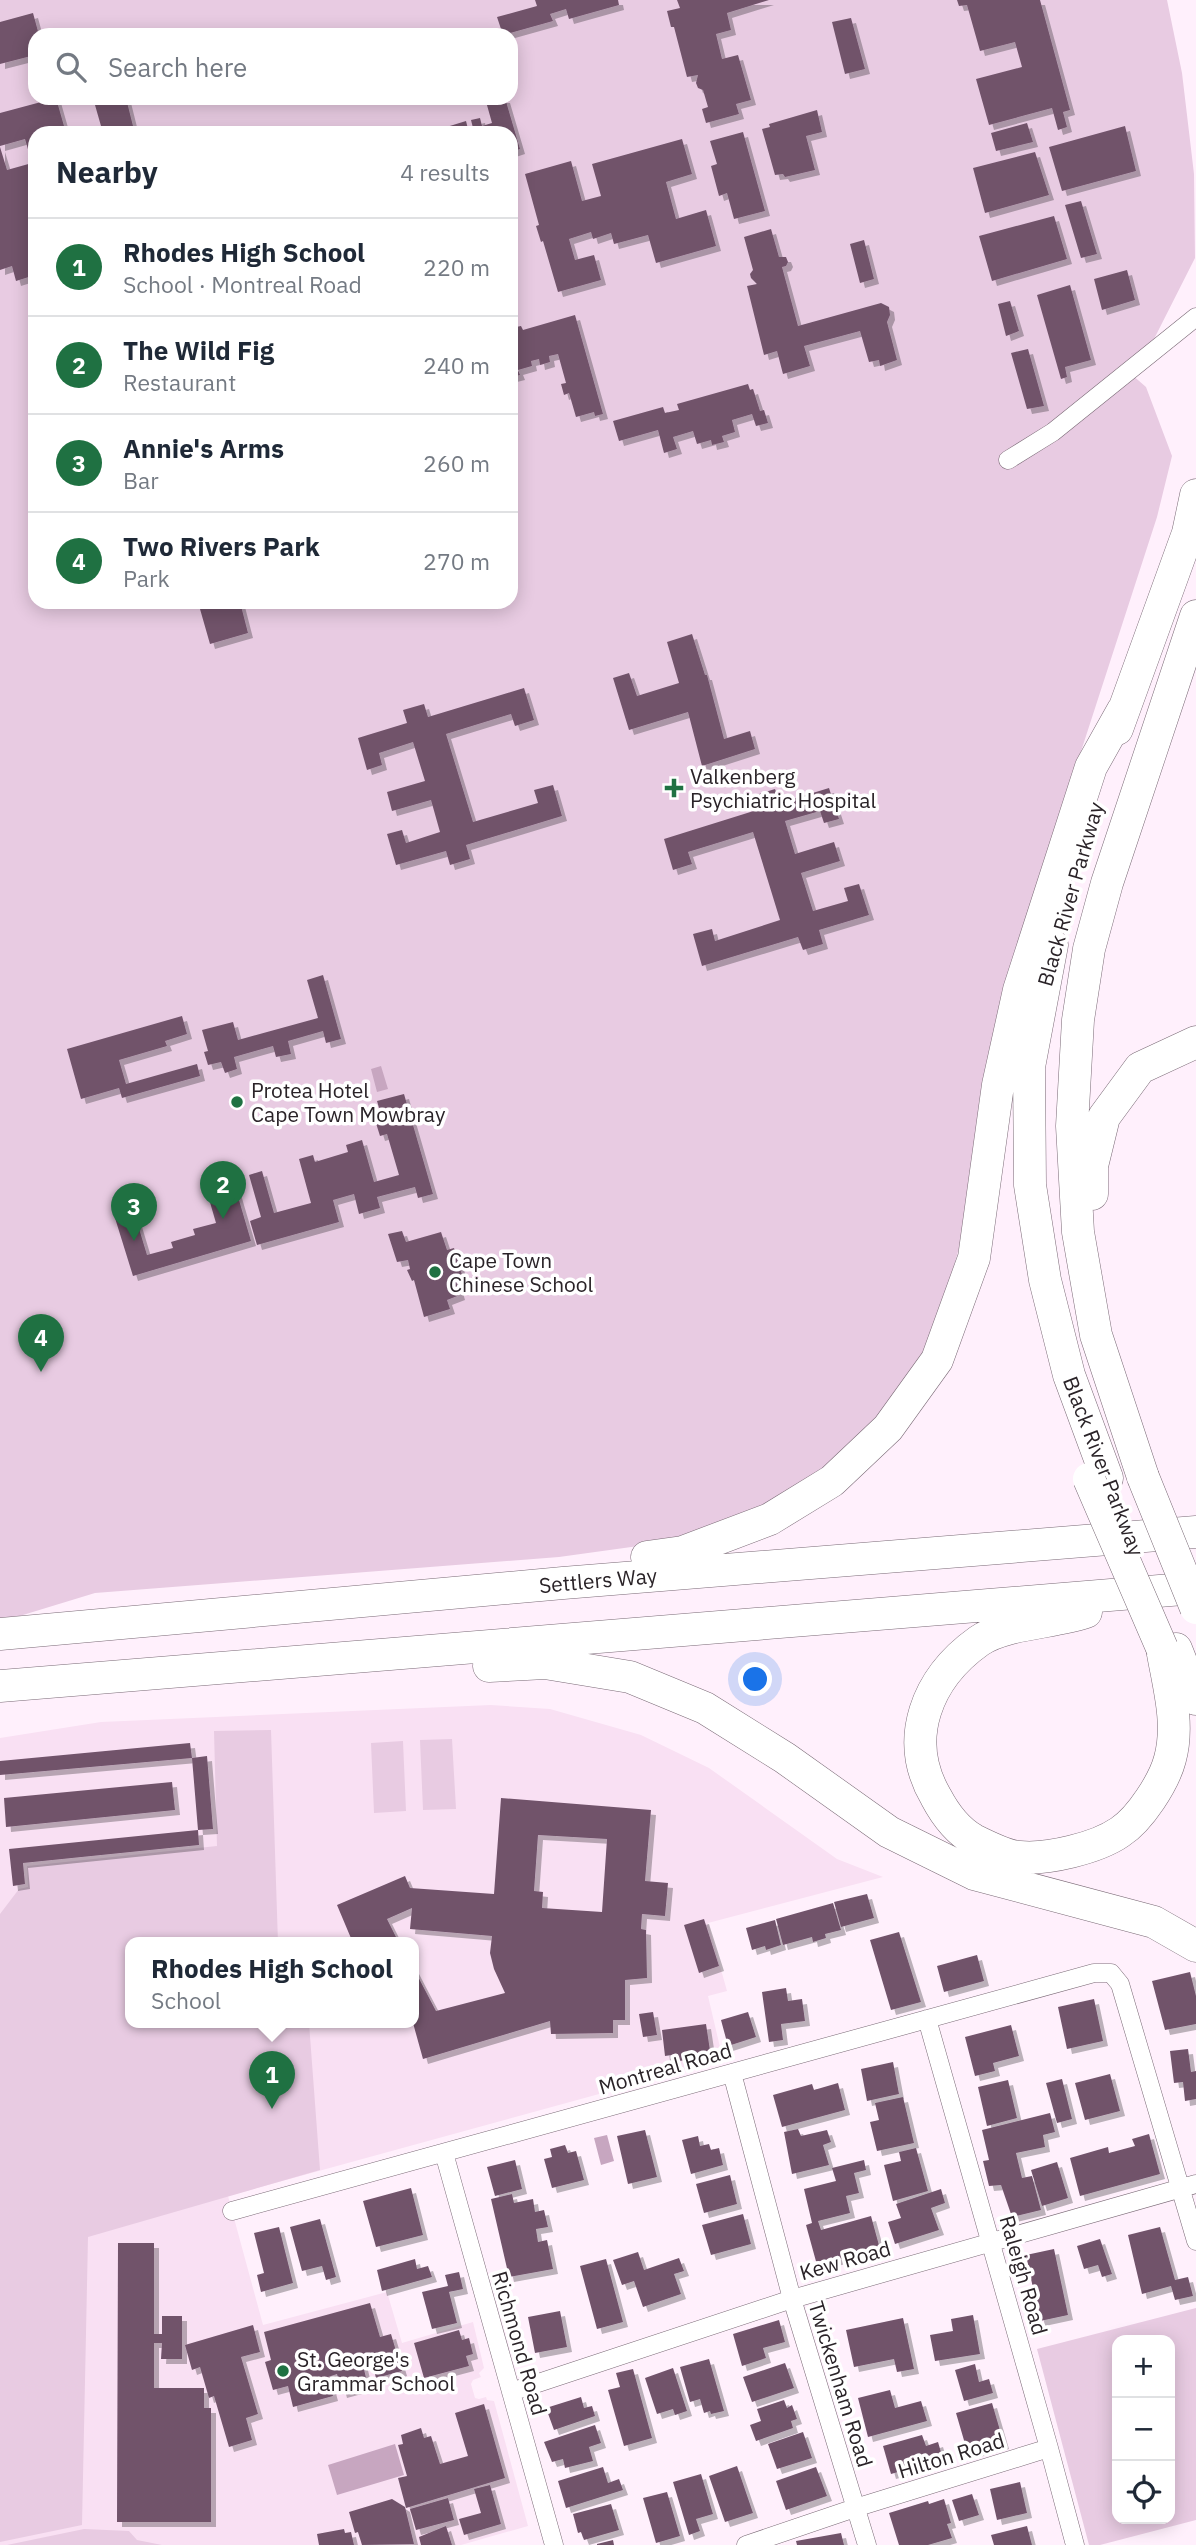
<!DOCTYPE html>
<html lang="en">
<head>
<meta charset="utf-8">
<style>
  body { margin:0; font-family:"IBM Plex Sans",sans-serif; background:#f2f2f3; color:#1f2937 }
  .controls { position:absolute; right:21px; bottom:21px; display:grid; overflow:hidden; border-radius:14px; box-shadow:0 4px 18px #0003 }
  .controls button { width:63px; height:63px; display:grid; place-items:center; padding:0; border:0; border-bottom:2px solid #e0e1e3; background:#fff; color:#1f2937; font:35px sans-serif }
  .you { position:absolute; left:756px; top:1680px; width:24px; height:24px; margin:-18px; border:5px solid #fff; border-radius:50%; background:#1a73e8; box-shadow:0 0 0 10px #1a73e833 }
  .badge { display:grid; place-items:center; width:46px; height:46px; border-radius:50%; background:#1f7142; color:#fff; font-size:23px; font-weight:700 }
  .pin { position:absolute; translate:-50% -58px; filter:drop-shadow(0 2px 4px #0008) }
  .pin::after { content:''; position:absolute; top:37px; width:24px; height:21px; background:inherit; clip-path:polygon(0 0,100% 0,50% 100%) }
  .popup { position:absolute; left:125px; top:1937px; width:294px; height:91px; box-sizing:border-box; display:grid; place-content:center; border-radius:14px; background:#fff; filter:drop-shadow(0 2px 5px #0005); font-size:23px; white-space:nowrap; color:#747a83 }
  .popup b { font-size:26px; color:#1f2937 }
  .popup::after { content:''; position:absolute; left:50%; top:100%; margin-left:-14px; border:14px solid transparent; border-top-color:#fff }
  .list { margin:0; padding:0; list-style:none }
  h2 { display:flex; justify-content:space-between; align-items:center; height:91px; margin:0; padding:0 28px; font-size:30px }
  h2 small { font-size:23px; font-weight:400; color:#747a83 }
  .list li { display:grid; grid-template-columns:46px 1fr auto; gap:21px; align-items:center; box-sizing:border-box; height:98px; padding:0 28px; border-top:2px solid #e0e1e3 }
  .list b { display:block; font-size:26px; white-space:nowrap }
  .list p { margin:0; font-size:23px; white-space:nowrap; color:#747a83 }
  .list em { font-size:23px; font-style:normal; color:#747a83 }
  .icon { flex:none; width:38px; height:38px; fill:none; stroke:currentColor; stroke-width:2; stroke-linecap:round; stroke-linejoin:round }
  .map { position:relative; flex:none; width:1196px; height:2545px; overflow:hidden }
  .search { position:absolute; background:#fff; box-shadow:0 4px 18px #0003; left:28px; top:28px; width:490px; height:77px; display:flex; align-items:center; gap:18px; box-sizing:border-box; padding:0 24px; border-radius:21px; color:#747a83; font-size:26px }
  .panel { position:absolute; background:#fff; box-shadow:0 4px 18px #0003; left:28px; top:126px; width:490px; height:483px; border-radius:21px }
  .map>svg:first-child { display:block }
  .built { fill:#f9e0f3; fill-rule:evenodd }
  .green { fill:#e8cbe2; fill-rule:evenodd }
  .water { fill:#c7a6c0 }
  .building { fill:#71536b; fill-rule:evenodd; filter:url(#shadow) }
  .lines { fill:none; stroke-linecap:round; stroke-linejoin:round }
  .minor-casing { stroke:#7a6a76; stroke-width:19 }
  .motorway-casing { stroke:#7a6a76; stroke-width:33 }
  .minor { stroke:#fff; stroke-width:18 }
  .motorway { stroke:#fff; stroke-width:32 }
  .motorway-bridge-casing { stroke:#7a6a76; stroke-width:33; stroke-linecap:butt }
  .motorway-bridge { stroke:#fff; stroke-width:32 }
  .poi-dot { fill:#1f7142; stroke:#fff; stroke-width:2.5 }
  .labels { text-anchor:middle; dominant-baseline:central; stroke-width:7; stroke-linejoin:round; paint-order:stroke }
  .poi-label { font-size:21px; fill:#2a2328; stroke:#fff; text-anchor:start }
  .street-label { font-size:21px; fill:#2a2328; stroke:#fff }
</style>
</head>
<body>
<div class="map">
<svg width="1196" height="2545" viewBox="0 0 1196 2545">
  <defs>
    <filter id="shadow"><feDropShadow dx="5" dy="5" stdDeviation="0" flood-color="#0004"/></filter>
  </defs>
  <rect width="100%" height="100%" fill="#fff0fc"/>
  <!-- built -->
  <path class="built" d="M491 1705 550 1709 641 1735 709 1768 837 1859 883 1877 708 1923 727 1991 708 1996 723 2060 228 2196 263 2325 387 2292 402 2343 473 2322 484 2368 479 2373 481 2377 473 2380 471 2384 475 2398 479 2399 486 2397 487 2400 494 2401 528 2526 461 2545H0V1738L101 1722ZM130 1943H414V2023H130Z"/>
  <!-- green -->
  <path class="green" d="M0 0H1167L1182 73 1194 174 1195 258 1153 341 1123 367 1146 387 1172 456 1157 517 1001 998 983 1091 964 1232 931 1341 872 1425 816 1476 738 1518 694 1534 653 1544 559 1557 95 1593 0 1622ZM35 35H511V98H35ZM35 133H511V602H35Z
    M271 1730 278 1943H130V2023H309L320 2170 88 2237 82 2525 0 2542V1914L19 1889 28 1887 27 1866 217 1846 214 1731Z
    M452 1739 456 1809 423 1810 420 1740Z
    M403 1741 406 1811 374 1813 371 1743Z
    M1196 2308V2520L1100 2545H1089L1037 2349ZM1117 2340H1170V2519H1117Z
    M84 2529 129 2531 137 2540 162 2545H7Z"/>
  <!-- water -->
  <path class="water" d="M381 1066 388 1089 377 1092 371 1069Z
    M607 2135 614 2161 601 2165 594 2138Z
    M395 2444 404 2475 337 2495 328 2465Z"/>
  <!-- building -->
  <path class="building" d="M535 0H618L619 5 569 19 566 9 550 14 553 21 503 35 497 17 537 6Z
    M677 0H769L727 13 731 30 716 34 722 59 738 55 751 100 736 104 739 114 706 123 702 109 708 107 703 90 698 88 696 83 698 75 687 77 674 27H671L667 11 680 8Z
    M957 0H1040L1070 110 1063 112 1067 127 1058 130 1052 108 989 125 976 79 1022 67 1015 42 980 51 967 5 959 6Z
    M33 13 39 35H35V55L0 64V22Z
    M851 18 865 69 845 74 832 22Z
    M56 98 66 133H35V240L31 241 35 257V275L16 281 12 266 0 270V147L7 170 32 163 25 139 0 146V113Z
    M93 98H126L134 130H131L132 133H103Z
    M485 98H505L520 149 511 152V133H441L440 129 466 121 468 129 473 128 471 120 480 118 482 126 492 123Z
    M817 110 822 132 806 136 815 170 785 177 783 174 775 175 762 129 770 127 769 124Z
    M1027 123 1033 142 996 151 991 133Z
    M1125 126 1136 171 1062 191 1049 147Z
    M743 132 765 211 734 219 727 193 719 196 711 166 717 164 710 141Z
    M682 139 692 174 666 182 676 219 706 210 716 246 656 263 648 235 614 244 611 233 593 239 591 232 569 239 575 260 594 255 601 280 558 292 543 241 541 242 536 226 539 225 525 174 571 161 582 201 601 196 592 164Z
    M1035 152 1049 195 985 213 973 168Z
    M1081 201 1097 254 1081 258 1065 205Z
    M1054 216 1067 259 992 281 979 236Z
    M771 229 779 257H786L788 262 786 266 782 267 798 326 881 303 889 307 890 315 887 322 897 360 880 366 879 360 869 362 860 331 804 346 810 366 783 374 777 351 764 355 747 286 757 284 751 278 750 274 753 270 744 237Z
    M864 240 874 279 860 283 850 244Z
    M1127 270 1135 300 1102 310 1094 279Z
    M1070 285 1091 360 1065 367 1067 377 1061 379 1037 295Z
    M1010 301 1019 331 1006 336 998 304Z
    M575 315 603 414 595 416 594 412 576 417 569 393 564 395 561 384 566 383 558 354 549 356 550 362 540 365 539 359 531 361 532 366 518 370 520 375 512 377 511 373V368L514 367 511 354V328L521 326 523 330Z
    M1028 349 1044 406 1027 409 1011 353Z
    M748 384 750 390 753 389 760 411 764 410 768 423 756 426 752 414 732 420 735 432 722 436 724 442 712 445 711 440 697 444 693 431 673 437 677 449 664 453 658 430 619 441 613 421 663 407 665 413 679 410 677 404Z
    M212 602H240L248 633 210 644 200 609 213 605Z
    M692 634 705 675H707L724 739 750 731 755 749 702 766 688 712 629 730 613 678 629 673 637 696 679 683 667 642Z
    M524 688 534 720 515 726 511 714 446 734 473 822 538 803 534 790 553 785 562 816 466 845 470 859 450 865 446 851 396 865 387 834 402 830 406 843 440 832 431 800 392 811 387 792 425 781 413 742 379 753 382 765 367 770 358 738 407 723 403 710 424 704 428 717Z
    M829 788 839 819 824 823 820 811 785 821 795 854 834 842 840 861 801 873 813 911 848 901 844 888 859 884 869 915 819 930 823 944 803 950 798 937 702 966 693 934 712 929 715 941 780 920 753 832 688 852 692 864 673 870 664 839 760 809 756 795 775 789 780 803Z
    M323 975 341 1039 326 1043 323 1031 288 1041 291 1054 276 1057 273 1046 234 1057 237 1069 225 1073 221 1062 208 1065 204 1052 208 1051 202 1030 233 1022 238 1040 318 1018 307 980Z
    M182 1016 187 1034 165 1041 167 1046 119 1060 126 1084 197 1064 200 1076 122 1098 119 1088 81 1099 67 1049Z
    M404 1094 433 1194 418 1198 415 1187 377 1197 380 1208 359 1214 354 1194 333 1200 339 1222 257 1245 250 1221 261 1217 249 1175 262 1171 274 1213 311 1203 299 1159 313 1155 315 1162 348 1152 346 1145 362 1140 374 1182 399 1175 387 1134 380 1136 375 1120 382 1118 377 1101Z
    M234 1183 251 1241 133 1276 115 1218 134 1212 147 1255 173 1248 171 1242 195 1235 193 1229 216 1223 207 1192Z
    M402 1231 406 1242 441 1232 447 1250 454 1248 462 1275 455 1278 460 1295 447 1300 450 1309 424 1317 414 1280 412 1281 407 1270 410 1269 408 1260 397 1262 388 1234Z
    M190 1743 192 1758 207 1756 213 1829 198 1830 192 1758 0 1775V1761Z
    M172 1782 175 1810 6 1827 4 1798Z
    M501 1798 651 1810 645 1881 668 1883 665 1916 642 1914 641 1929 646 1930 647 1978 625 1980V2020H613V2033L551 2034 550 2021 423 2059 413 2023 414 1969 436 2011 505 1993 494 1969 490 1953 492 1936 410 1929 412 1908 387 1919 399 1943H353L337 1905 405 1876 410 1888 494 1894ZM538 1835 607 1839 602 1912 542 1908 543 1892 534 1891Z
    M198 1830 199 1845 23 1863 25 1884 13 1886 9 1849Z
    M867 1894 874 1918 841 1927 834 1902Z
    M833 1903 841 1930 825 1934 826 1938 813 1942 812 1937 783 1945 776 1919Z
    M704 1919 719 1966 699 1973 684 1925Z
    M775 1920 781 1945 766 1950 765 1946 752 1950 746 1928Z
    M899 1932 921 2002 891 2010 870 1940Z
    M977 1955 984 1981 944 1992 937 1966Z
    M1190 1972 1196 1996V2024L1165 2030 1152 1981Z
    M786 1988 788 2001 802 1999 805 2021 781 2024 783 2040 769 2042 762 1992Z
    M1094 1999 1103 2041 1067 2049 1058 2007Z
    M653 2012 657 2035 643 2037 639 2014Z
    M748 2012 756 2037 728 2046 721 2020Z
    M706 2024 711 2057 679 2061 678 2054 665 2056 662 2030Z
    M1011 2025 1019 2056 993 2063 995 2071 975 2076 965 2037Z
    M1188 2049 1191 2072 1196 2071V2099L1185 2101 1183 2082 1174 2083 1170 2051Z
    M893 2062 899 2094 867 2101 861 2069Z
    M1110 2074 1120 2111 1085 2120 1075 2083Z
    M1062 2079 1072 2119 1057 2123 1046 2083Z
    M1008 2080 1017 2118 987 2126 978 2087Z
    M838 2083 845 2110 782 2127 773 2095 812 2084 814 2090Z
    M903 2097 914 2143 877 2151 870 2122 879 2120 875 2103Z
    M1050 2113 1055 2132 1043 2135 1045 2147 1016 2153 1022 2178 1032 2176 1041 2210 1012 2217 1001 2185 989 2186 983 2161 989 2160 982 2130Z
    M798 2129 801 2136 827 2130 831 2142 823 2145 829 2165 792 2174 784 2132Z
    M645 2130 657 2177 628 2184 617 2136Z
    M1149 2134 1160 2174 1080 2196 1070 2158 1108 2147 1109 2153 1135 2146 1132 2139Z
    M698 2136 700 2146 709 2144 711 2150 719 2148 723 2165 691 2174 682 2140Z
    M565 2145 568 2153 576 2151 584 2180 552 2188 544 2159 552 2157 550 2149Z
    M916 2148 928 2191 893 2201 884 2165 901 2161 899 2152Z
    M515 2160 522 2189 495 2196 487 2167Z
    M864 2160 866 2170 854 2173 859 2193 846 2196 850 2213 818 2221 821 2230 871 2216 880 2249 817 2265 806 2225 812 2223 804 2189 836 2181 832 2168Z
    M1057 2162 1068 2198 1042 2206 1031 2170Z
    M730 2175 737 2204 704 2213 696 2184Z
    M411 2188 423 2235 376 2247 363 2201Z
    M941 2189 945 2203 931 2208 939 2230 895 2244 888 2222 901 2218 896 2204Z
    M512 2194 514 2203 533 2199 535 2212 544 2210 548 2227 536 2229 538 2242 547 2240 553 2269 509 2277 491 2199Z
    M743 2214 751 2244 711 2255 702 2225Z
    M320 2219 336 2277 326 2280 322 2266 302 2271 290 2227Z
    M279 2227 293 2283 261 2292 257 2275 264 2273 254 2233Z
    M1160 2227 1175 2280 1188 2277 1193 2296 1175 2300 1171 2286 1142 2294 1128 2235Z
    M1100 2239 1112 2274 1102 2277 1098 2265 1084 2269 1077 2246Z
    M118 2243H154V2334H162V2316H182V2359H161L162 2343H154V2388H204V2408H211V2522H117Z
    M1054 2249 1068 2315 1040 2321 1026 2255Z
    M638 2252 644 2270 679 2258 684 2271 674 2274 681 2294 643 2307 634 2281 622 2285 613 2260Z
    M415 2259 417 2269 428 2266 432 2277 382 2291 377 2270Z
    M606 2259 623 2322 597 2329 580 2266Z
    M459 2272 463 2289 449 2292 457 2323 432 2329 422 2292 448 2286 445 2275Z
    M370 2303 380 2337 391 2334 402 2371 376 2378 370 2355 361 2357 368 2386 342 2393 337 2374 328 2377 333 2396 293 2407 288 2386 273 2390 265 2362 271 2360 264 2332Z
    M560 2311 567 2347 535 2353 528 2317Z
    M973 2315 980 2354 935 2361 930 2335 953 2331 951 2319Z
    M903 2318 914 2369 897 2372 894 2359 854 2367 846 2330Z
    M779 2320 785 2342 763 2348 766 2358 742 2366 733 2334Z
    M253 2325 260 2352 241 2357 258 2414 246 2418 252 2440 229 2447 214 2396 209 2398 200 2367 192 2370 185 2345Z
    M459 2330 462 2340 469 2338 473 2354 466 2356 469 2366 424 2378 414 2343Z
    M709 2359 724 2411 711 2414 710 2411 704 2413 700 2399 690 2402 680 2367Z
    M785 2363 794 2388 752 2402 743 2377Z
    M975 2364 979 2382 989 2379 993 2393 964 2401 955 2370Z
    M673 2368 687 2411 675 2415 673 2409 657 2414 645 2378Z
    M633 2369 652 2438 624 2446 608 2390 620 2387 616 2373Z
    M890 2390 895 2408 921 2401 927 2421 868 2437 858 2398Z
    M581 2397 584 2408 592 2406 595 2416 554 2430 546 2408Z
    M784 2400 787 2408 792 2405 797 2419 791 2421 793 2428 756 2441 750 2425 761 2421 757 2409Z
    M992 2403 1004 2444 968 2454 956 2413Z
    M484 2404 505 2478 406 2508 398 2478 407 2476 398 2445 403 2444 401 2435 421 2428 424 2438 431 2436 440 2464 468 2456 455 2413Z
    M595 2425 601 2443 589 2447 593 2461 565 2468 563 2459 552 2462 544 2442Z
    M803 2432 812 2458 777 2469 768 2444Z
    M922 2435 926 2446 938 2442 943 2459 891 2474 883 2446Z
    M737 2466 753 2513 725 2522 709 2476Z
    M603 2467 608 2483 619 2479 623 2490 566 2508 558 2481Z
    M816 2467 827 2496 786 2510 776 2481Z
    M701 2474 713 2514 696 2519 700 2531 689 2535 673 2482Z
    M1020 2482 1027 2513 997 2520 990 2489Z
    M490 2485 501 2524 464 2535 459 2519 481 2513 474 2489Z
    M667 2492 680 2536 656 2543 643 2498Z
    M972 2494 979 2515 959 2521 952 2500Z
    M448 2498 454 2520 416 2530 410 2509Z
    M392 2499 405 2507 414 2544 362 2545 358 2532 355 2533 349 2512Z
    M944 2499 951 2523 947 2524 952 2538 928 2545H899L889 2513 928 2501 929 2504Z
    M611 2504 619 2530 584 2540 581 2532 578 2533 573 2514Z
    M446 2526 452 2545H421L419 2537Z
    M1027 2526 1032 2545H994L991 2535Z
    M344 2529 345 2533 351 2532 354 2545H319L317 2534Z
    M841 2533 844 2545H797L796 2541Z
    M613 2540 614 2545H597V2544Z"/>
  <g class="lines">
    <!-- minor casing -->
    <g class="minor-casing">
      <path id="minor" d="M1008 460 1053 432 1196 317
        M927 2019 1049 2448 1075 2545
        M732 2073 792 2299 867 2545
        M444 2153 554 2545
        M232 2211 1094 1973H1111L1120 1984 1196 2241
        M511 2392 792 2299 1196 2184
        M746 2545 855 2508 1049 2448"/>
    </g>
    <!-- motorway casing -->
    <g class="motorway-casing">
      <path id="motorway" d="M1117 729 1188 533 1196 495
        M1052 945 1029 1067 1030 1185 1045 1280 1069 1375 1107 1478
        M1092 1194V1166L1104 1117 1140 1068 1196 1042
        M1143 1477 1096 1335 1078 1232 1072 1126 1078 1020 1089 949 1107 883 1196 616
        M647 1557 683 1552 770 1519 832 1481 888 1428 937 1360 974 1258 998 1085 1019 990 1091 767 1123 710
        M1086 1612C1055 1623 1005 1623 979 1641 927 1678 902 1739 936 1797 945 1814 958 1831 974 1840 986 1846 1006 1856 1019 1857 1047 1860 1097 1848 1120 1832 1140 1819 1164 1782 1170 1759 1180 1723 1168 1684 1162 1648
        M0 1634 563 1583 1196 1532
        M1176 1649 1196 1699
        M489 1666 545 1663 630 1677 705 1708 785 1758 889 1832 974 1874 1154 1922 1196 1946
        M0 1686 1196 1588"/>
    </g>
    <!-- minor -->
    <use href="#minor" class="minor"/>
    <!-- motorway -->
    <use href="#motorway" class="motorway"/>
    <!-- motorway-bridge casing -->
    <g class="motorway-bridge-casing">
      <path id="motorway-bridge" d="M1143 1477 1196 1608
        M1089 1479 1162 1648"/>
    </g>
    <!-- motorway-bridge -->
    <use href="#motorway-bridge" class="motorway-bridge"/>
  </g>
  <!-- markers -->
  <g class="poi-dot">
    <path d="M670.5 777.5h7v7h7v7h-7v7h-7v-7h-7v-7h7z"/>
    <circle cx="237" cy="1102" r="7"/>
    <circle cx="435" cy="1272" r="7"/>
    <circle cx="283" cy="2371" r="7"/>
  </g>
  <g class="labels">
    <!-- poi labels -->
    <g class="poi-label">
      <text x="690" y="776">Valkenberg<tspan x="690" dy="24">Psychiatric Hospital</tspan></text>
      <text x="251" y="1090">Protea Hotel<tspan x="251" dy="24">Cape Town Mowbray</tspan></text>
      <text x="449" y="1260">Cape Town<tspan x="449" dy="24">Chinese School</tspan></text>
      <text x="297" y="2359">St. George's<tspan x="297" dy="24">Grammar School</tspan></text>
    </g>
    <!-- street labels -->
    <g class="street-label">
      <text transform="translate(1070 894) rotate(-74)">Black River Parkway</text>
      <text transform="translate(1104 1466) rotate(69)">Black River Parkway</text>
      <text transform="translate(598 1580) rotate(-5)">Settlers Way</text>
      <text transform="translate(665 2068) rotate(-16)">Montreal Road</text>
      <text transform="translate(845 2260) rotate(-16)">Kew Road</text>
      <text transform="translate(1024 2275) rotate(74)">Raleigh Road</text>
      <text transform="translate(520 2343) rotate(74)">Richmond Road</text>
      <text transform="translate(841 2384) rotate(73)">Twickenham Road</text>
      <text transform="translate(951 2455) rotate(-17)">Hilton Road</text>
    </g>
  </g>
</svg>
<div class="controls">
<button>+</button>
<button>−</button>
<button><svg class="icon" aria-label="locate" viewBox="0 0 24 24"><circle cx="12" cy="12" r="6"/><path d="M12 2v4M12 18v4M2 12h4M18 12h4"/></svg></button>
</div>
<div class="you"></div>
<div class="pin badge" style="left:272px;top:2109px">1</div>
<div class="popup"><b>Rhodes High School</b>School</div>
<div class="pin badge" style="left:223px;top:1219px">2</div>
<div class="pin badge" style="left:134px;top:1241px">3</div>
<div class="pin badge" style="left:41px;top:1372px">4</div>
<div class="search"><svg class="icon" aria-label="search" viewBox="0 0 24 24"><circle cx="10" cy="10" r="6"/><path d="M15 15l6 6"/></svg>Search here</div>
<section class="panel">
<h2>Nearby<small>4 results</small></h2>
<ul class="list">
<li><span class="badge">1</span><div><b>Rhodes High School</b><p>School · Montreal Road</p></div><em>220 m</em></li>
<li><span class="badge">2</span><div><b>The Wild Fig</b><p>Restaurant</p></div><em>240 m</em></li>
<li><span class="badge">3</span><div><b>Annie's Arms</b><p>Bar</p></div><em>260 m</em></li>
<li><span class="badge">4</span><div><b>Two Rivers Park</b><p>Park</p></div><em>270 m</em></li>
</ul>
</section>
</div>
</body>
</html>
